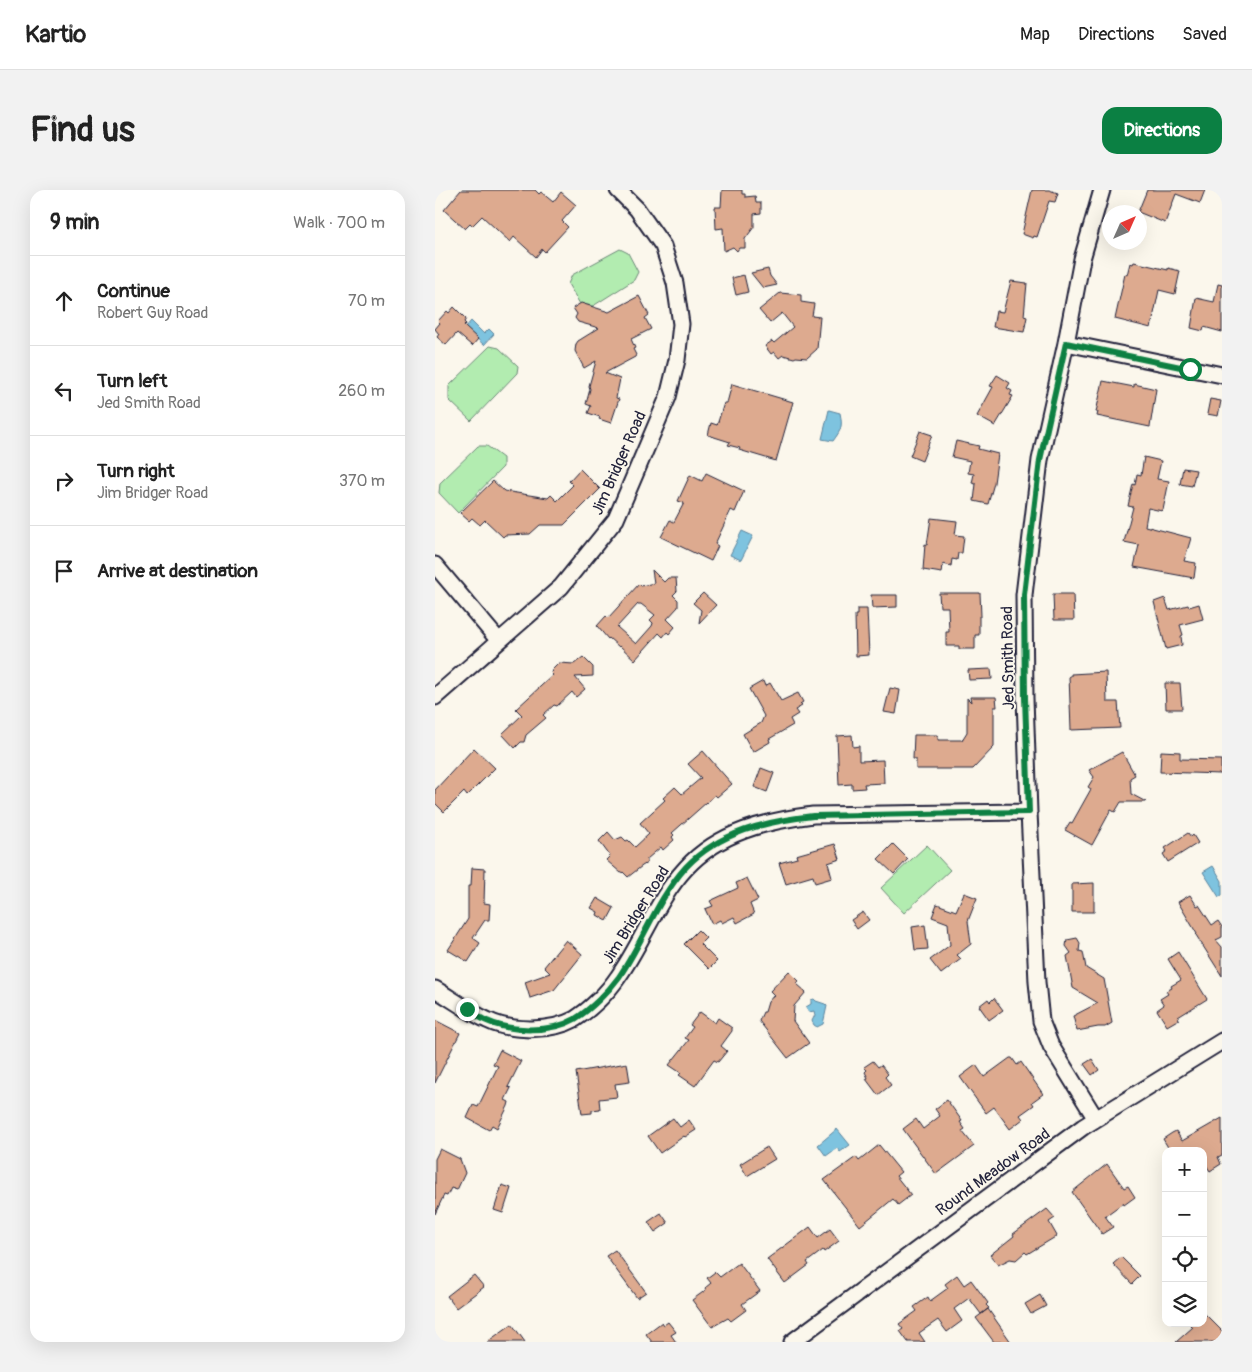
<!DOCTYPE html>
<html lang="en">
<head>
<meta charset="utf-8">
<style>
  body { margin:0; font-family:Pangolin,sans-serif; background:#f2f2f2; color:#222 }
  .controls { position:absolute; right:15px; bottom:15px; display:grid; overflow:hidden; border-radius:10px; box-shadow:0 5px 20px #0002 }
  .controls button { width:45px; height:45px; display:grid; place-items:center; padding:0; border:0; border-bottom:1px solid #e0e0e0; background:#fff; color:#222; font:25px sans-serif }
  .compass { position:absolute; left:667px; top:15px; width:45px; height:45px; border-radius:50%; background:#fff; box-shadow:0 5px 20px #0002; rotate:45deg }
  .stop { position:absolute; width:15px; height:15px; margin:-11px; border:4px solid #0b8043; border-radius:50%; background:#fff }
  .stop.end { background:#0b8043; border-color:#fff; box-shadow:0 1px 5px #0008 }
  .list { margin:0; padding:0; list-style:none }
  h2 { display:flex; justify-content:space-between; align-items:center; height:65px; margin:0; padding:0 20px; font-size:21px }
  h2 small { font-size:16px; font-weight:400; color:#767676 }
  .list li { display:grid; grid-template-columns:32px 1fr auto; gap:15px; align-items:center; box-sizing:border-box; height:90px; padding:0 20px; border-top:1px solid #e0e0e0 }
  .list b { display:block; font-size:19px; white-space:nowrap }
  .list p { margin:0; font-size:16px; white-space:nowrap; color:#767676 }
  .list em { font-size:16px; font-style:normal; color:#767676 }
  .icon { flex:none; width:28px; height:28px; fill:none; stroke:currentColor; stroke-width:2; stroke-linecap:round; stroke-linejoin:round }
  .map { position:relative; flex:none; width:787px; height:1152px; overflow:hidden; border-radius:15px }
  header { display:flex; align-items:center; gap:30px; box-sizing:border-box; height:70px; padding:0 25px; background:#fff; border-bottom:1px solid #e0e0e0 }
  header strong { font-size:24px }
  nav { display:flex; gap:28px; margin-inline-start:auto; font-size:18px }
  .intro { display:flex; align-items:center; justify-content:space-between; box-sizing:border-box; height:120px; padding:0 30px }
  h1 { margin:0; font-size:35px }
  .button { padding:12px 22px; border-radius:15px; background:#0b8043; color:#fff; font-size:18px; font-weight:700 }
  main { display:flex; gap:30px; padding:0 30px }
  aside { flex:1; background:#fff; border-radius:15px; box-shadow:0 5px 20px #0002 }
  .map>svg:first-child { display:block }
  .green { fill:#b2ecb0; stroke:#6a8776 }
  .water { fill:#7ec3df; stroke:#59839d }
  .building { fill:#ddaa8f; stroke:#22223b; fill-rule:evenodd }
  .lines { fill:none; stroke-linecap:round; stroke-linejoin:round }
  .minor-casing { stroke:#22223b; stroke-width:19 }
  .minor { stroke:#fbf7ec; stroke-width:15 }
  .route { stroke:#0b8043; stroke-width:6 }
  .labels { text-anchor:middle; dominant-baseline:central; stroke-width:4; stroke-linejoin:round; paint-order:stroke }
  .street-label { font-size:16px; fill:#22223b; stroke:#fbf7ec }
</style>
</head>
<body>
<header>
<strong>Kartio</strong>
<nav><a>Map</a><a>Directions</a><a>Saved</a></nav>
</header>
<div class="intro"><h1>Find us</h1><a class="button">Directions</a></div>
<main>
<aside>
<h2>9 min<small>Walk · 700 m</small></h2>
<ul class="list">
<li><svg class="icon" aria-label="ahead" viewBox="0 0 24 24"><path d="M12 20V5M6 11l6-6 6 6"/></svg><div><b>Continue</b><p>Robert Guy Road</p></div><em>70 m</em></li>
<li><svg class="icon" aria-label="left" viewBox="0 0 24 24"><path d="M17 20v-9H6M10 6l-5 5 5 5"/></svg><div><b>Turn left</b><p>Jed Smith Road</p></div><em>260 m</em></li>
<li><svg class="icon" aria-label="right" viewBox="0 0 24 24"><path d="M7 20v-9h11M14 6l5 5-5 5"/></svg><div><b>Turn right</b><p>Jim Bridger Road</p></div><em>370 m</em></li>
<li><svg class="icon" aria-label="arrive" viewBox="0 0 24 24"><path d="M6 21V4h12l-3 4 3 4H6"/></svg><div><b>Arrive at destination</b></div></li>
</ul>
</aside>
<div class="map">
<svg width="787" height="1152" viewBox="0 0 787 1152">
  <rect width="100%" height="100%" fill="#fbf7ec"/>
  <filter id="ink" filterUnits="userSpaceOnUse"><feTurbulence type="fractalNoise" baseFrequency=".02" numOctaves="2"/><feDisplacementMap in="SourceGraphic" scale="10" xChannelSelector="R" yChannelSelector="G"/><feConvolveMatrix kernelMatrix="1 2 1 2 8 2 1 2 1" color-interpolation-filters="sRGB"/></filter>
  <g filter="url(#ink)">
    <!-- green -->
    <path class="green" d="M185 59 193 63 203 82 199 90 158 116 145 114 133 94 137 85Z
      M55 156 64 158 83 176 82 183 36 231 14 210V196Z
      M43 256H52L68 268V277L23 323 4 303 5 293Z
      M492 655 515 680 469 723 446 698Z"/>
    <!-- water -->
    <path class="water" d="M36 131 49 144 54 139 59 144 49 155 30 138Z
      M394 220 405 223C408 237 406 240 398 251L387 249Z
      M307 341 318 346 306 370 295 365Z
      M778 676 787 691V705L784 707 768 682Z
      M379 809 381 811 390 814 392 816 388 834 382 837 379 835 377 831 380 825 379 821 374 822 371 817 376 814V810Z
      M402 939 415 955 405 962 402 958 391 966 383 955Z"/>
    <!-- building -->
    <path class="building" d="M26 0H100L104 4 106 2 118 12 126 2 141 15 127 31 133 37 110 62 107 59 101 67 79 47 75 52 47 26 37 36 35 34 30 39 9 20Z
      M287 0H307V4H310V7L320 6 321 13H326V23L319 24V37L310 49V58H304L302 61 298 57 289 61 288 38 281 39 280 17H286Z
      M597 0H614L623 3 620 12 614 11 602 47 599 46 598 48 587 44Z
      M712 0H770L765 13 741 4 730 33 703 22Z
      M699 72 733 80V78L745 81 740 104 724 100 716 138 680 129 690 84 692 85 695 73 698 74Z
      M333 79 335 86 342 95 328 98 316 83Z
      M309 85 313 102 301 105 297 88Z
      M576 91 592 93 589 126 592 127 589 142 558 137 561 121 568 122Z
      M783 94 787 95V142L769 137 768 141 756 138 761 108 779 112Z
      M345 103 366 105V112L379 114 377 126 385 127 382 159 372 168 361 167 359 168 348 165 344 168 339 162 336 164 330 156 337 151 339 153 358 137 347 123 335 133 324 120Z
      M204 106 214 125 210 128 216 139 196 149 200 158 198 159 201 165 200 167 170 183 185 189 181 208 184 209 176 233 164 229 165 227 153 223 156 216 151 214 155 199 154 196 161 171 149 178 140 161 141 154 143 151 164 138 143 132 140 128 142 124 138 118 146 113 174 122Z
      M19 117 31 129 29 132 31 134 29 136 43 149 37 156 22 143 11 155 2 147 4 144 0 139 5 133 3 131 12 121 14 123Z
      M562 185 575 193 572 198 577 201 575 205 578 206 560 236 542 226 558 197 555 196Z
      M668 191 699 197V194L721 199 715 237 662 226 663 222H661Z
      M297 194 358 212 341 271 304 260 305 258 293 255 295 252 273 245 276 233 282 235 289 213H292Z
      M775 209 786 211 783 226 772 224Z
      M485 241 497 245 487 271 475 266Z
      M521 251 544 256 543 259 563 264 559 293 553 314 539 311 541 294 537 293 539 284 533 283 535 271 517 267Z
      M709 267 726 271 722 289 734 291 728 320 727 321 713 318 710 336 756 348 749 371 761 373 759 388 699 377 704 355 689 352 698 317 693 316 698 294 700 295 702 284 706 285Z
      M748 278 761 280 757 296 745 294Z
      M145 279 165 299 129 335H105L95 344 70 345 68 347 50 330 45 335 37 328 34 331 25 323 58 291 69 301 113 308 116 305 122 311 138 295 134 291Z
      M271 283 309 301 300 322 296 320 280 354 283 356 276 371 226 347 235 330 239 332 249 313 243 311 255 285 267 291Z
      M496 328 522 331 520 345 529 346 527 363H523L522 370 517 369 516 376 508 374 507 383 488 380 490 354 492 355Z
      M217 380 229 392 233 388H241L242 401 238 405 243 410V417L232 429 240 437 234 444 232 442 228 447 224 443 200 470 185 456 184 457 174 448 173 449 162 436 171 426 173 428 204 394 206 396 219 393ZM203 414H206L220 425 215 430 218 433 217 436 201 454 182 437Z
      M268 403 281 415 264 433 266 420 258 413Z
      M504 403H545L546 426H544V445H540V459H524V456H511V442H514L513 417H505Z
      M618 404H638L639 430H619Z
      M436 405H462V417L437 418Z
      M730 408 734 420 753 415 754 417 764 414 768 429 745 435 748 445 746 446 747 455 731 459 719 412Z
      M422 419H432L434 465 421 466 420 425H422Z
      M148 467 158 477V486L140 487 150 499 141 507 137 502 122 516 119 515 108 525 111 528 91 545 89 552H86L80 558 67 544 87 525 81 519 118 485 116 483 117 480 124 473 139 474Z
      M556 479 557 489 534 490 533 480Z
      M671 482 672 512H683L685 538 636 540 634 486H636V484Z
      M328 491 330 496 335 493 346 511 363 503 368 512 365 514 367 516 360 520 363 524 355 529 358 535 334 549 335 552 318 562 308 544 326 533 329 526 314 499Z
      M730 493H745L747 519H731Z
      M455 498 465 500 461 524 449 522Z
      M535 507H561L562 517H559V557L538 579H481V569H478L479 545H503V550H527L532 542V508L536 512Z
      M417 545 418 557 424 556V571L448 570 449 593 429 594 430 598 417 599V594L404 595 402 546Z
      M39 558 60 578 32 606 29 602 9 622 0 613V600Z
      M268 561 297 594 282 607 280 605 237 643 239 645 237 647 239 650 228 660 226 657 212 669V673L207 676 193 687 188 682 186 683 171 670 175 666 164 651 173 642 180 650 187 647 191 651 193 650 200 657 214 644 205 633 230 610 228 608 240 597 247 604 266 588 253 574Z
      M726 561 745 562V569L786 570V584L725 582Z
      M687 562 700 585 695 588 696 604 711 612H686L680 622 676 620 657 655 630 640 635 632 637 633 656 599 653 597 659 587 654 580Z
      M326 578 339 583 332 602 319 597Z
      M753 643 756 647 758 645 763 653 733 672 728 664 732 661 730 658Z
      M400 654 405 669 393 673 397 688 380 693 378 686 351 694 344 673 362 668 361 665Z
      M458 654 473 669 459 684 443 669Z
      M37 678 50 679 49 713 55 714 54 730H50L38 748 45 753 33 772 13 760 33 729V696H36Z
      M312 688 323 710 315 714 319 724 302 733 299 727 287 733 285 730 277 734 270 719 278 716 275 711 303 698 301 693Z
      M659 693V722H637V694Z
      M529 703 542 708 533 731 536 754 522 765 526 769 506 784 495 770 515 755 513 733 497 727 502 714 521 721Z
      M755 705 762 716 764 715 777 735 783 731 787 737V747L781 750 787 757V786L761 745 762 744 743 712Z
      M162 708 179 718 172 731 162 725 163 722 156 718Z
      M428 722 434 730 422 739 416 730Z
      M490 735 493 759 480 760 477 737Z
      M263 740 271 748 265 754 282 771 274 779 249 754Z
      M642 748 645 753 644 761 648 762 651 778 669 789 677 833 670 837H663L642 841 638 826 663 813 638 798 632 766 636 763 631 756 632 750Z
      M131 750 147 764 146 766 119 800 95 808 90 792 115 783 109 777Z
      M743 762 772 809 743 827 744 829 732 836 722 820 729 815 725 809 733 804 731 801 737 798 736 796 746 790 733 769Z
      M354 781 364 791 362 794 371 802 359 816 358 831 374 853 353 868 324 831 328 822H330L333 812 339 805 335 801Z
      M559 808 568 820 554 830 544 816 553 809 555 812Z
      M265 822 280 833 283 828 297 838V841L286 856 292 861 283 872 279 870 260 896 244 885 246 883 234 875 254 850 250 848 258 837 255 835Z
      M0 830 25 843 0 893Z
      M65 860 86 871 73 897 76 898 70 910 74 912 73 916 62 938 57 935 54 940 32 928 38 915 43 917 63 876 58 874Z
      M575 868H577L582 875 586 872 608 904 597 912 599 915 585 925 588 929 575 939 559 917 551 923 525 887 541 875 549 887Z
      M657 869 664 880 657 885 649 874Z
      M438 871 443 877 446 875 453 884 450 887 456 895 443 905 431 889 433 888 430 882 432 880 429 877Z
      M192 873 195 892 180 894 182 907 164 909 165 919 157 920V923L147 924 141 882Z
      M512 910 527 931 525 932 530 939 527 941 539 956 501 984 468 939 481 929 488 939 505 926 500 919Z
      M238 928 245 937 254 930 261 940 250 947 249 946 225 963 213 946Z
      M787 928V965L783 967 786 974 775 981 771 975 768 977V961H731L734 959 728 949 737 943 741 941 747 951Z
      M444 955 466 982 461 986 476 1005 463 1015 458 1009 425 1036 389 990 421 967 424 971Z
      M332 957 340 969 312 986 305 974Z
      M5 959 25 969 30 983 22 1000 16 998 12 1006 9 1005 0 1024V969Z
      M672 974 689 998 693 996 700 1007 689 1015 688 1013 670 1026 678 1037 667 1044 637 1002Z
      M67 995 76 998 68 1023 59 1020Z
      M612 1019 620 1028 614 1032 622 1046 592 1064 590 1062 581 1070 575 1069 563 1075 555 1065 579 1046 578 1044Z
      M226 1023 233 1033 220 1042 213 1032Z
      M375 1037 383 1048 395 1039 404 1051 389 1062 388 1060 372 1072 374 1075 350 1093 332 1069Z
      M180 1060 211 1102 202 1108 171 1066Z
      M686 1067 705 1086 697 1094 678 1074Z
      M304 1073 325 1101 307 1114 311 1120 296 1131 293 1128 277 1137 257 1110 271 1100 270 1098 276 1093 272 1088 280 1082 285 1087Z
      M39 1085 49 1097 21 1118 12 1106Z
      M522 1085 529 1095 536 1090 553 1113 551 1115 554 1118 546 1124 534 1108 519 1119 527 1131 512 1142 503 1130 484 1143 490 1152H473L465 1141 468 1139 464 1134 482 1121 479 1117 493 1107 495 1111 513 1098 510 1094Z
      M605 1105 611 1116 596 1124 590 1114Z
      M553 1119 576 1152H559L541 1128Z
      M768 1122 787 1141V1152H741L758 1137 754 1133H768Z
      M227 1132 229 1135 233 1132 241 1142 236 1145 241 1152H217L211 1144Z
      M77 1134 90 1152H52Z"/>
    <g class="lines">
      <!-- minor casing -->
      <g class="minor-casing">
        <path id="minor" d="M631 153 787 185
          M0 375 64 451
          M0 507 126 397 181 329 233 207 242 170 246 134 240 93 228 56 202 19 183 0
          M0 799C17 809 34 822 52 830 76 842 116 842 140 829 156 819 173 802 183 787 208 752 222 709 251 678 284 642 331 631 378 625L594 622
          M661 929 616 856 606 831 602 792 594 622 590 508 589 405 605 270 631 153 647 69 667 0
          M357 1152 648 937 787 851"/>
      </g>
      <!-- minor -->
      <use href="#minor" class="minor"/>
    </g>
  </g>
  <g class="lines" filter="url(#ink)">
    <!-- route -->
    <path class="route" d="M32 819C39 823 45 828 52 831 76 842 116 843 140 829 156 819 173 802 184 787 208 752 222 709 251 677 284 642 332 631 378 626L594 622 590 508 589 405 605 270 631 153 755 179"/>
  </g>
  <g class="labels">
    <!-- street labels -->
    <g class="street-label">
      <text transform="translate(184 273) rotate(-66)">Jim Bridger Road</text>
      <text transform="translate(573 468) rotate(-91)">Jed Smith Road</text>
      <text transform="translate(201 725) rotate(-58)">Jim Bridger Road</text>
      <text transform="translate(558 982) rotate(-36)">Round Meadow Road</text>
    </g>
  </g>
</svg>
<div class="controls">
<button>+</button>
<button>−</button>
<button><svg class="icon" aria-label="locate" viewBox="0 0 24 24"><circle cx="12" cy="12" r="6"/><path d="M12 2v4M12 18v4M2 12h4M18 12h4"/></svg></button>
<button><svg class="icon" aria-label="layers" viewBox="0 0 24 24"><path d="M12 4l9 5-9 5-9-5zM3 14l9 5 9-5"/></svg></button>
</div>
<svg class="compass" viewBox="-18 -18 36 36"><path d="M0-13l5 13h-10z" fill="#e53935"/><path d="M0 13l5-13h-10z" fill="#767676"/></svg>
<div class="stop" style="left:755px;top:179px"></div>
<div class="stop end" style="left:32px;top:819px"></div>
</div>
</main>
</body>
</html>
